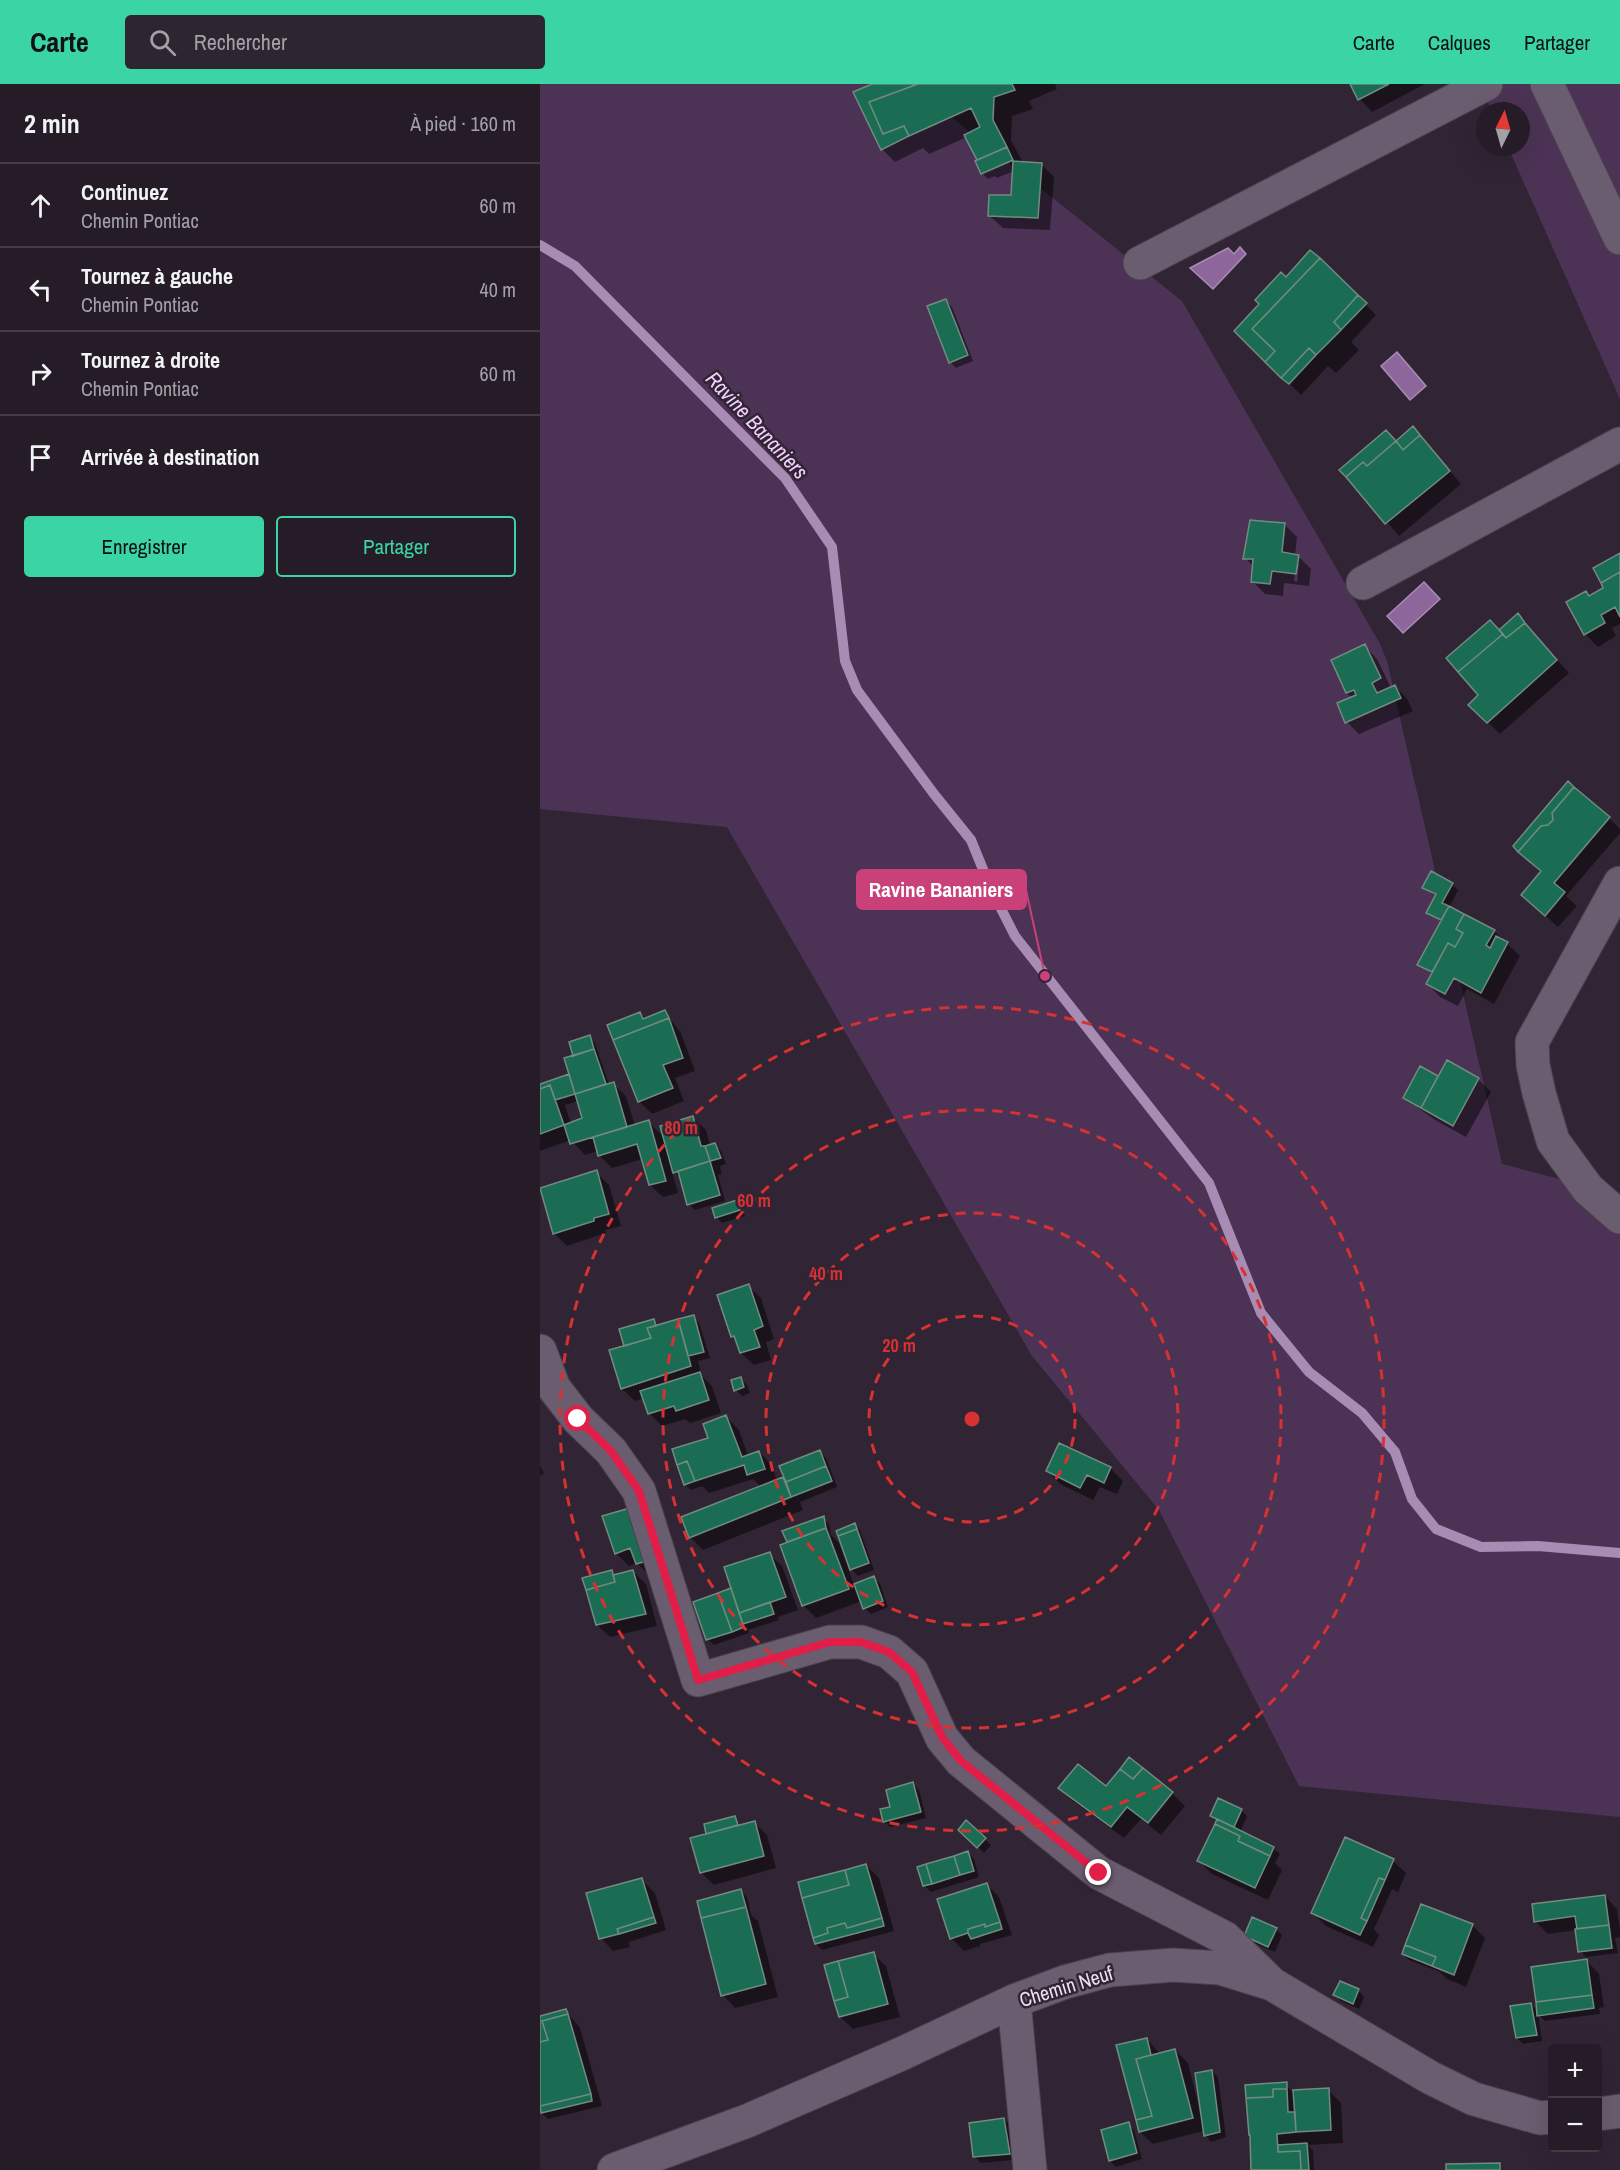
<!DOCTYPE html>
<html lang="fr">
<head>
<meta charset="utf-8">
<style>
  body { margin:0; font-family:"Archivo Narrow",sans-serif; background:#2d2530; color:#f1f3f6 }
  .controls { position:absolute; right:18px; bottom:18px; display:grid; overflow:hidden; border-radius:6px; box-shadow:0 6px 24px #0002 }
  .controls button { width:54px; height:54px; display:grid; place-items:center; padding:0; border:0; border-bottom:2px solid #423a45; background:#251c28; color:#f1f3f6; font:30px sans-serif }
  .compass { position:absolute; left:936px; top:18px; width:54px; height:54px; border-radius:50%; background:#251c28; box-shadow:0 6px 24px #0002; rotate:5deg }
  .stop { position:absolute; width:18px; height:18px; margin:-14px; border:4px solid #e11d48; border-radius:50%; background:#fff }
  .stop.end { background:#e11d48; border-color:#fff; box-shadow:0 2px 6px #0008 }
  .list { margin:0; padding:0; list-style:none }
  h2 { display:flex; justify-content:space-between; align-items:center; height:78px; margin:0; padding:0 24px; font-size:26px }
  h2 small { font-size:20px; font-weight:400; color:#a3a1a8 }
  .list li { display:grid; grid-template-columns:39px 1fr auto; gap:18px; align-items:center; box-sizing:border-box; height:84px; padding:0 24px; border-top:2px solid #423a45 }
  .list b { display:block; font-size:22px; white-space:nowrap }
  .list p { margin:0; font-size:20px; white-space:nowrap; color:#a3a1a8 }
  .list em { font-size:20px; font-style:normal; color:#a3a1a8 }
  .actions { display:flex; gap:12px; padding:18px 24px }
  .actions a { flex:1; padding:14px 0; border:2px solid #3bd4a4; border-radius:6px; text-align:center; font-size:21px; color:#3bd4a4 }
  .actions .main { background:#3bd4a4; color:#111 }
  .icon { flex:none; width:33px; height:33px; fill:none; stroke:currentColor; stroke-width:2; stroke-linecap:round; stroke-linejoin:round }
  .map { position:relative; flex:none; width:1080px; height:2086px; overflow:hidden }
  header { display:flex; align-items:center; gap:36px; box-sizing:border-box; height:84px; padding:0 30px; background:#3bd4a4; color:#111 }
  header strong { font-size:28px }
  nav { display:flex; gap:33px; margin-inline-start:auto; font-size:21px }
  .search { width:420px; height:54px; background:#2d2530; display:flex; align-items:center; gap:15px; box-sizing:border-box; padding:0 21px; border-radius:6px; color:#a3a1a8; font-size:22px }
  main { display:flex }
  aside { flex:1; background:#251c28 }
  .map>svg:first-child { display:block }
  .green { fill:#4c3355 }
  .water { fill:#8d679b; stroke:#a98cb4; stroke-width:1.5 }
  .shadow { fill:#0007; fill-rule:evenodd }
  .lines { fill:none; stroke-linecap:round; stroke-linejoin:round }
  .stream { stroke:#a98cb4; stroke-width:10 }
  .building { fill:#1a6d53; stroke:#728b80; stroke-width:1.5 }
  .minor-casing { stroke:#4b414f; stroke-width:35 }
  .minor { stroke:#6a5d6f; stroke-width:33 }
  .route { stroke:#e11d48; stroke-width:8 }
  .ring { fill:none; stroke:#d73132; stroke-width:3; stroke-dasharray:10 8 }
  .labels { text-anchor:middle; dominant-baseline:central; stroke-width:5; stroke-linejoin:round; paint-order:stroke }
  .street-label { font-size:20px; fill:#eae2ed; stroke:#312535 }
  .water-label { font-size:21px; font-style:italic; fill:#f2d1ff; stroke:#312535 }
  .centre { fill:#d73132; stroke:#312535; stroke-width:3 }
  .ring-label { font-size:18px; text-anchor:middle; font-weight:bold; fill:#d73132; stroke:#312535; stroke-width:5; stroke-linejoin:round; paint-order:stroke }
  .leader { fill:none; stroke:#ca4078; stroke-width:2 }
  .callout-dot { fill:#ca4078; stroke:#312535; stroke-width:2 }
  .callout { fill:#ca4078; stroke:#ca4078; stroke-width:2 }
  .callout-label { font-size:21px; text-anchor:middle; font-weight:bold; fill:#fff }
</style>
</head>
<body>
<header>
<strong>Carte</strong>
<div class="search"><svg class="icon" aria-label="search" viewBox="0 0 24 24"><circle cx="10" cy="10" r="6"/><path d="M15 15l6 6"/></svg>Rechercher</div>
<nav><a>Carte</a><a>Calques</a><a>Partager</a></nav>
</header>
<main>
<aside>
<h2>2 min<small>À pied · 160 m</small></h2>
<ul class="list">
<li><svg class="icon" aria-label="ahead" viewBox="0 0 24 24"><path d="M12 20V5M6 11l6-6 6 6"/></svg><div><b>Continuez</b><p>Chemin Pontiac</p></div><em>60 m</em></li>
<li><svg class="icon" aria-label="left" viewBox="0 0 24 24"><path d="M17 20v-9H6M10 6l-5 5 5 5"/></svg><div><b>Tournez à gauche</b><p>Chemin Pontiac</p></div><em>40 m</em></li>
<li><svg class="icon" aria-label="right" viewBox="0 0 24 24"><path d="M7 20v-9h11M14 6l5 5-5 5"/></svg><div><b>Tournez à droite</b><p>Chemin Pontiac</p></div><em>60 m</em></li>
<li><svg class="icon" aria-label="arrive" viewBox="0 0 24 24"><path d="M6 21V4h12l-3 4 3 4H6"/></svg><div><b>Arrivée à destination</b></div></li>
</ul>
<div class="actions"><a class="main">Enregistrer</a><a>Partager</a></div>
</aside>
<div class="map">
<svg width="1080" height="2086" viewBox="0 0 1080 2086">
  <rect width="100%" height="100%" fill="#312535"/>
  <!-- green -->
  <path class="green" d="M0 0H370L642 217 840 560 847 577 962 1080 1080 1111V1733L759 1702 619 1426 492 1272 187 743 0 725Z
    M940 0H1080V315L968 63H981V27H952Z"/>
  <!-- water -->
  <path class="water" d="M700 163 706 170 673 205 650 184 688 164 694 170Z
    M857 268 886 302 870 316 841 282Z
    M884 498 900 515 863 549 847 532Z"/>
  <!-- shadow -->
  <path class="shadow" d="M335 0H515L517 5 489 17 493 25 472 32 471 56 483 79 501 80 514 93 510 146 463 144 450 132 472 113 474 87 457 94 455 92 448 95 442 89 439 77 427 53 389 70 383 64 355 78 342 65Z
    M811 0H885L832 28 820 15Z
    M746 195 818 213 836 231 811 258 819 266 796 289 788 282 761 311 696 247Z
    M406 217 412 223 433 277 416 284 410 278Z
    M856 359H886L921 400 859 452 802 386Z
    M745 441 757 453 755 472H758L771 485 769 502 744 499 743 512 725 510 712 497 714 483 705 474ZM756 480H759L757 498 754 497Z
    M1080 471V540L1072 544 1076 552 1058 563 1045 550 1046 509 1050 513 1065 504Z
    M978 532 1029 589 960 650 930 621 940 611 959 548Z
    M825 562 837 575 851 604 855 602 867 615 873 627 819 650 807 638 812 614 807 609Z
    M1033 704 1069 734 1080 745V749L1026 812 1037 822 1018 843 996 823 1003 788Z
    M912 800 918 806 909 824 954 847 980 872 954 920 927 905 918 922 900 913 888 900 893 890 879 880 902 838 888 828 896 812 884 803Z
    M125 928 141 949 155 987 135 994 144 1017 112 1030 99 1017 100 929 106 935Z
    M49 953 55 959 69 1001 73 1000 86 1012 95 1042 108 1038 125 1054 153 1034 166 1046 170 1062 175 1061 181 1067 186 1080 180 1082 182 1090 178 1091 185 1117 155 1126 149 1120 141 1094 131 1084 138 1109 123 1113 110 1101 103 1075 72 1084 59 1071 58 1067 45 1071 31 1056 0 1067V1002L31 990 35 973ZM39 1017 44 1035 31 1040 25 1021Z
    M908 978 938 995 951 1008 926 1053 895 1036 865 1014 897 994 898 995Z
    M56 1088 69 1101 81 1142 65 1146 66 1149 27 1162 14 1149Z
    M196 1118 202 1124 205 1132 182 1139 176 1133Z
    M208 1202 221 1214 234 1255 226 1258 231 1276 214 1281 201 1269 198 1258 192 1252Z
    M153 1233 159 1239 170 1274 158 1277 162 1292 172 1302 181 1329 150 1339 145 1335 122 1342 109 1329 104 1314 95 1317 82 1305 71 1267 87 1263 114 1237 119 1242Z
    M201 1295 207 1301 210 1309 202 1312 196 1306Z
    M186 1333 199 1346 208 1372 219 1368 232 1381 237 1397 243 1395 248 1399 280 1368 286 1374 297 1403 260 1418 263 1426 163 1466 150 1453 221 1403 213 1395 169 1409 162 1402 151 1406 145 1400 170 1355Z
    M0 1382 4 1389 0 1392Z
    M570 1384 583 1397 577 1410 560 1403 553 1416 520 1400 508 1387Z
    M89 1425 110 1492 97 1479 89 1482 76 1469Z
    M283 1434 289 1440 291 1450H290L299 1459 314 1501 334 1494 340 1500 348 1523 331 1530 325 1524 322 1517 276 1534 263 1521 250 1459 244 1448Z
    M314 1440 320 1446 334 1486 318 1492 310 1484Z
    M229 1470 242 1482 258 1526 238 1533 239 1536 208 1546 209 1549 174 1561 167 1555Z
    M72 1487 76 1492 93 1487 106 1500 117 1542 70 1553 57 1541Z
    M590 1675 632 1709 645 1722 621 1751 601 1735 584 1754 533 1717 520 1704H567Z
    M373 1700 379 1706 386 1734 350 1743 344 1737 351 1724Z
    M701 1726 707 1732 700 1748 733 1764 740 1770 735 1779 742 1786 728 1816 672 1790 659 1777 678 1737 672 1732Z
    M194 1733 201 1742 214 1738 227 1751 236 1784 174 1801 161 1788 169 1750Z
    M426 1738 451 1761 444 1769 420 1746Z
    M806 1755 853 1777 866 1789 858 1808 852 1805 834 1845 839 1851 833 1863 786 1842 773 1829Z
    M428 1769 434 1775 439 1793 391 1808 385 1802Z
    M326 1781 339 1794 354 1847 282 1866 276 1860Z
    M102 1796 115 1809 126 1846 89 1858 90 1863 73 1867 61 1854Z
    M446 1800 459 1813 472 1851 440 1860V1862L424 1867 411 1854Z
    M201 1807 207 1813 211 1831 218 1837 238 1913 195 1924 183 1911Z
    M1065 1812 1077 1825 1080 1845V1853L1075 1854 1078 1869 1046 1873 1040 1867 1037 1846 1008 1850 995 1837Z
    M932 1841 945 1854 926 1903 907 1895 900 1888 869 1876 863 1870Z
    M736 1845 742 1851 735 1868 712 1858 706 1852Z
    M333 1870 346 1882 360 1933 313 1945 300 1933Z
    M1047 1877 1059 1890 1064 1923 1059 1924 1060 1930 1005 1937 998 1930 1002 1957 983 1960 977 1954 991 1920 998 1928Z
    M818 1906 824 1913 819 1925 801 1917 795 1911Z
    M26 1927 40 1944 62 2022 8 2035 2 2029 0 2021V1934Z
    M607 1955 620 1970 635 1966 648 1979 660 2027H662L672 1987 678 1993 686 2053 671 2058 663 2047 613 2060 600 2048 578 1962Z
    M746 2000 752 2008 788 2006 801 2019 803 2059 767 2061 773 2066 774 2086H713Z
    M464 2035 470 2041 475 2076 441 2079 435 2073Z
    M588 2040 594 2046 602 2075 576 2083 570 2077Z"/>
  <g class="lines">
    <!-- stream -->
    <path class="stream" d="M0 161 35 182 245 394 292 463 305 577 317 606 394 710 431 756 451 805 475 852 669 1099 721 1229 769 1288 822 1329 855 1368 872 1415 896 1445 941 1463 998 1462 1080 1469"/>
  </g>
  <!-- building -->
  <path class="building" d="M332 0H378L329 18 343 50 364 42 369 52 341 66 313 8Z
    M378 0H472L475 6 454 13 453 36 467 63 437 76 424 51 440 43 431 24 369 52 364 42 343 50 329 18Z
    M810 0H849L818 16Z
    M467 63 473 76 441 90 435 77Z
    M473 77 502 79 498 134 448 132 449 111H471Z
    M770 166 780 174 712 245 735 267 725 278 694 247 719 220 715 216 741 188 746 193Z
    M780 174 818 211 794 238 801 246 776 271 769 264 741 294 725 278 735 267 712 245Z
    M818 211 827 219 801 246 794 238Z
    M406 215 428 271 409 279 387 222Z
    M769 264 776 271 749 300 741 294Z
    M873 342 880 351 863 366 856 357Z
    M846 346 856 357 827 382 823 378 806 393 799 386Z
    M880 351 910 387 845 440 806 393 823 378 827 382 856 357 863 366Z
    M710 436 745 439 742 468 759 471 756 490 732 487 730 500 711 498 713 475H703Z
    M1080 469V488L1061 499 1053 484Z
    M1080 488V533L1075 523 1061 531 1065 539 1044 551 1026 518 1046 507 1049 512 1063 504 1061 499Z
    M978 529 985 539 966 554 959 546Z
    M950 536 963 550 918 588 906 574Z
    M985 539 1017 576 947 639 928 621 938 611 918 588 963 550 966 554Z
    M825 560 841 594 832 599 837 609 855 601 861 614 805 639 797 619 816 611 814 606 806 609 791 576Z
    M1028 697 1034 703 1012 729 1013 736 1008 741 1001 742 978 768 973 762Z
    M1034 703 1070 733 1014 799 1025 808 1005 832 981 811 1001 787 978 768 1001 742 1008 741 1013 736 1012 729Z
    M891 787 913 799 902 819 909 822 901 836 886 829 896 810 882 804Z
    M909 822 924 830 916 845 923 849 915 863 908 859 892 888 877 881Z
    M924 830 955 846 946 861 950 864 956 852 968 858 941 909 914 894 905 910 886 900 908 859 915 863 923 849 916 845Z
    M125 926 129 934 73 956 67 941 100 928 103 935Z
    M129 934 143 974 123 981 133 1004 98 1018 73 956Z
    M50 951 54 965 33 972 29 958Z
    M54 965 66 1000 35 1010 24 974Z
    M907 976 939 994 913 1042 881 1024Z
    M880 982 898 992 881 1024 863 1014Z
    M29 990 35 1010 15 1016 10 1001 0 1005V1000Z
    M74 998 87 1043 30 1060 24 1041 42 1034 35 1010Z
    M10 1001 24 1041 0 1050V1005Z
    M153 1032 161 1062H165L170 1077 133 1089 120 1042Z
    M109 1036 126 1097 109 1101 97 1060 58 1072 53 1053Z
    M175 1059 181 1074 170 1077 165 1062Z
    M170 1077 180 1111 147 1121 138 1087Z
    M57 1086 69 1130 54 1134V1137L13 1150 0 1104Z
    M197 1116 200 1126 175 1134 172 1124Z
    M209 1200 223 1242 214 1246 220 1263 200 1269 194 1252 191 1253 177 1211Z
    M154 1231 164 1268 148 1272 138 1235Z
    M114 1235 116 1242 107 1244 111 1254 84 1262 79 1245Z
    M138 1235 151 1282 81 1305 69 1266 111 1254 107 1244Z
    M160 1288 169 1316 136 1327 134 1322 108 1330 100 1307Z
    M201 1293 204 1303 194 1307 191 1296Z
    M186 1331 202 1373 219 1367 225 1385 207 1391 204 1381 155 1397 147 1377 137 1381 132 1365 168 1354 163 1340Z
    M519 1359 571 1383 564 1399 547 1391 540 1404 506 1387Z
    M280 1366 286 1382 246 1398 239 1382Z
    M147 1377 155 1397 144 1401 137 1381Z
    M286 1382 292 1397 251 1413 246 1398Z
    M243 1393 251 1413 149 1454 141 1433Z
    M90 1424 107 1477 96 1480 90 1464 75 1470 62 1432Z
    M284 1432 286 1444 247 1458 242 1447Z
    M315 1439 317 1445 298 1452 296 1447Z
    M286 1444 309 1505 262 1522 240 1461Z
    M317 1445 329 1479 310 1486 298 1452Z
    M230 1468 246 1513 199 1529 184 1483Z
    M72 1486 75 1498 46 1506 42 1494Z
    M93 1486 106 1530 56 1541 46 1506 75 1498 73 1491Z
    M334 1492 343 1517 323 1525 314 1500Z
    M191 1504 204 1543 192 1548 178 1509Z
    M178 1509 192 1548 166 1556 153 1518Z
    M230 1518 234 1530 203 1540 199 1529Z
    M589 1673 603 1684 593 1695 580 1685Z
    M538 1680 566 1702 580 1685 593 1695 603 1684 633 1708 608 1739 587 1723 571 1743 518 1704Z
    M373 1698 381 1728 343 1738 340 1725 350 1723 346 1706Z
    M678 1714 702 1725 694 1743 670 1732Z
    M195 1732 198 1741 166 1750 164 1740Z
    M677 1735 734 1763 730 1772 698 1757 700 1752 675 1740Z
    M426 1736 446 1754 437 1764 418 1746Z
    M215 1737 224 1772 160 1789 150 1754Z
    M675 1740 700 1752 698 1757 730 1772 715 1804 657 1777Z
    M805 1753 854 1775 845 1796 839 1794 821 1834 827 1837 820 1851 771 1829Z
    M428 1767 434 1787 420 1791 414 1772Z
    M414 1772 420 1791 392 1800 386 1780Z
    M326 1780 342 1834 307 1844 305 1839 287 1844 288 1849 273 1854 262 1814 309 1801 305 1786Z
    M386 1780 392 1800 383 1802 377 1783Z
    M305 1786 309 1801 262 1814 258 1798Z
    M102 1794 114 1833 77 1845 79 1850 59 1855 46 1809Z
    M839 1794 845 1796 827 1837 821 1834Z
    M447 1799 460 1838 445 1843V1840L428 1845V1849L410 1855 397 1815Z
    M201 1805 206 1823 161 1834 157 1817Z
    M1065 1811 1069 1841 1037 1845 1035 1832 994 1838 992 1820Z
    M881 1820 933 1840 914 1891 892 1882 896 1873 865 1861Z
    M206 1823 226 1900 181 1912 161 1834Z
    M114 1833 116 1839 79 1850 77 1845Z
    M712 1833 737 1844 728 1863 704 1852Z
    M342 1834 344 1842 275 1860 273 1854 288 1849 287 1844 305 1839 307 1844Z
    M460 1838 462 1845 431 1855 428 1849V1845L445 1840V1843Z
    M1069 1841 1072 1864 1038 1868 1035 1845Z
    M865 1861 896 1873 892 1882 862 1870Z
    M334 1868 348 1920 299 1933 294 1917 308 1913 298 1877Z
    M1047 1875 1052 1911 996 1918 991 1883Z
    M298 1877 308 1913 294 1917 284 1881Z
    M800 1897 819 1905 813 1920 793 1911Z
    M1052 1911 1054 1924 997 1932 996 1918Z
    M991 1919 997 1951 976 1954 970 1922Z
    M26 1925 28 1930 2 1937 8 1956 0 1958V1932Z
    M28 1930 51 2010 0 2022V1958L8 1956 2 1937Z
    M607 1954 611 1971 596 1975 612 2032 596 2036 576 1961Z
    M635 1965 653 2034 599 2048 596 2036 612 2032 596 1975Z
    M672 1986 680 2048 664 2052 655 1989Z
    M747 1998V2005H733V2013L706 2014 705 2001Z
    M789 2004 791 2046 756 2048 753 2006Z
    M733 2005H747L748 2028H755L756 2048 737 2050 738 2068 760 2067 761 2086H711L710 2051H709L706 2014 733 2013Z
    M51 2010 52 2017 1 2029 0 2022Z
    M464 2034 470 2070 433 2073 429 2039Z
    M589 2038 597 2069 569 2077 561 2046Z
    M767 2059 769 2086H761L760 2067 738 2068V2061Z
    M960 2079V2086H906V2080Z"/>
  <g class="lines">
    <!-- minor casing -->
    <g class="minor-casing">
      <path id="minor" d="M1007 0 1080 154
        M600 179 946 0
        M823 499 1080 360
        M1080 799 992 958 993 981 999 1009 1013 1057 1048 1105 1080 1133
        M0 1267 14 1304 38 1335 71 1367 99 1407 158 1596 290 1558H321L349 1568 372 1588 402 1654 421 1677 559 1789 685 1854 732 1900
        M474 1917 490 2086
        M1058 2030 1080 2027
        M74 2086 207 2037 361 1970 474 1917 525 1898 570 1886 633 1881 680 1884 732 1900 891 1994 934 2015 1000 2034 1012 2033"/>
    </g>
    <!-- minor -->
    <use href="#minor" class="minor"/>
  </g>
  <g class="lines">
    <!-- route -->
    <path class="route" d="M38 1335 71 1367 99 1407 158 1596 290 1558H321L349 1568 372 1588 402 1653 421 1677 559 1789"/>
  </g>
  <!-- distance rings -->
  <g class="ring">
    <circle cx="432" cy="1335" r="103"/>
    <circle cx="432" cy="1335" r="206"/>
    <circle cx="432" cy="1335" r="309"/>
    <circle cx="432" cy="1335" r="412"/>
  </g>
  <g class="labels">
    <!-- street labels -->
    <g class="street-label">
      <text transform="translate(526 1902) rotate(-17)">Chemin Neuf</text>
    </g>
    <!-- water labels -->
    <g class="water-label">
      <text transform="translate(217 341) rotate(47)">Ravine Bananiers</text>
    </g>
  </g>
  <circle cx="432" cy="1335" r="9" class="centre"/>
  <g class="ring-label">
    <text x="141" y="1050">80 m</text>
    <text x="214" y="1123">60 m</text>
    <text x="286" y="1196">40 m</text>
    <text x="359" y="1268">20 m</text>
  </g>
  <!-- callouts -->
  <path class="leader" d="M505 892L486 806"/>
  <circle class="callout-dot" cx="505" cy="892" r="6"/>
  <rect class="callout" x="317" y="786" width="169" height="39" rx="6"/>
  <g class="callout-label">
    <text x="401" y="813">Ravine Bananiers</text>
  </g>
</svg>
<div class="controls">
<button>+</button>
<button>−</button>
</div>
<svg class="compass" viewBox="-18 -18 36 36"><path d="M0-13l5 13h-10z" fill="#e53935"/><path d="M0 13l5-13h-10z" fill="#a3a1a8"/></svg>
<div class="stop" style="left:38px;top:1335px"></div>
<div class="stop end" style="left:559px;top:1789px"></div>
</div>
</main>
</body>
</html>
